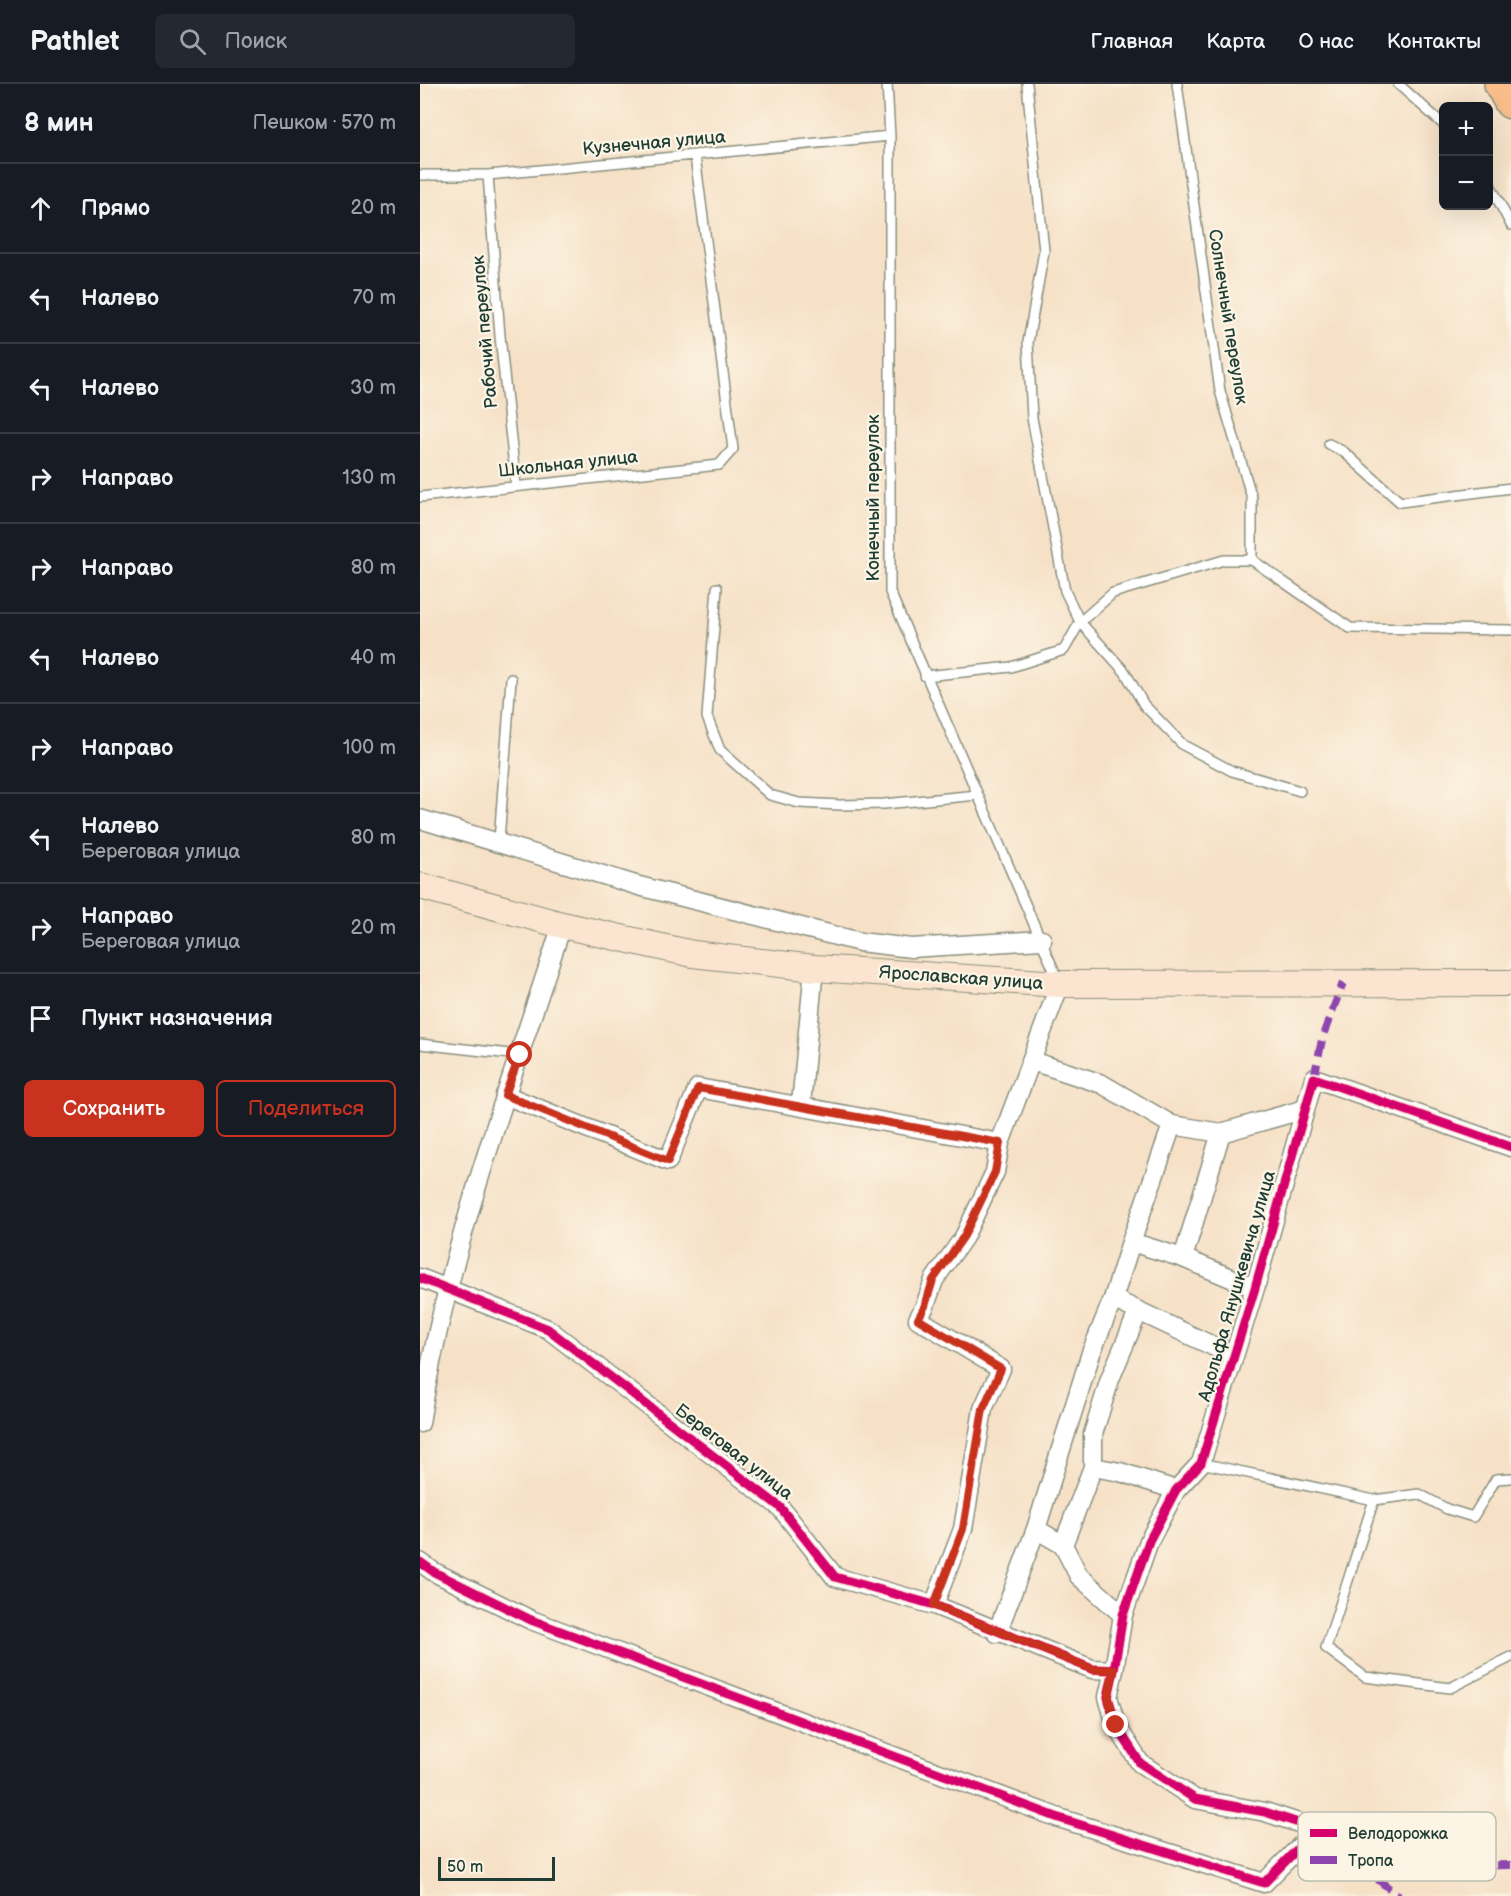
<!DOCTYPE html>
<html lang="ru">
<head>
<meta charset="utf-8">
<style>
  body { margin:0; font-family:"Balsamiq Sans",sans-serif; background:#242831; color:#f1f3f6 }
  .controls { position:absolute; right:18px; top:18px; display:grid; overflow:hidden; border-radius:9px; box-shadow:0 6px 24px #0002 }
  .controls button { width:54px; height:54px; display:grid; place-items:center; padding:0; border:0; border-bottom:2px solid #363941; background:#171b24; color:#f1f3f6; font:30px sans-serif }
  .scale { position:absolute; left:18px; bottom:15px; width:117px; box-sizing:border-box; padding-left:6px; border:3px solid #1f3d34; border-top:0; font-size:16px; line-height:21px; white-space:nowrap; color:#1f3d34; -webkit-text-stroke:4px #fcf5e5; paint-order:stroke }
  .stop { position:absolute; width:18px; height:18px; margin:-14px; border:4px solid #c8321e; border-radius:50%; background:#fff }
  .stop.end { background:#c8321e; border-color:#fff; box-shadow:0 2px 6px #0008 }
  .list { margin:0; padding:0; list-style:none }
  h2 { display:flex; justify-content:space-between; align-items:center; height:78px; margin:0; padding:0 24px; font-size:26px }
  h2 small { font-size:20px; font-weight:400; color:#9ea1a6 }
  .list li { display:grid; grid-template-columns:39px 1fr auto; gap:18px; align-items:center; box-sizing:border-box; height:90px; padding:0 24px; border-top:2px solid #363941 }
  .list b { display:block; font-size:22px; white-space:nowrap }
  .list p { margin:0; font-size:20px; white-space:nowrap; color:#9ea1a6 }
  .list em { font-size:20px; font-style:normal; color:#9ea1a6 }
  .actions { display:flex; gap:12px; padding:18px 24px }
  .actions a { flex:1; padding:14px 0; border:2px solid #c8321e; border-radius:9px; text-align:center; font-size:21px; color:#c8321e }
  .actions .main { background:#c8321e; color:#fff }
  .icon { flex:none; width:33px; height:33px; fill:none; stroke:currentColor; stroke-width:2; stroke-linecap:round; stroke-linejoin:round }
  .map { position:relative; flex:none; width:1091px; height:1812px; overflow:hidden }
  header { display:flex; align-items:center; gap:36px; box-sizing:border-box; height:84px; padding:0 30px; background:#171b24; border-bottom:2px solid #363941 }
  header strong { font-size:28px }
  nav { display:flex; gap:33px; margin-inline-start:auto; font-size:21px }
  .search { width:420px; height:54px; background:#242831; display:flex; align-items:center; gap:15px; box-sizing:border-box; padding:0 21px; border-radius:9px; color:#9ea1a6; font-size:22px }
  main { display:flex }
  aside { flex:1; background:#171b24 }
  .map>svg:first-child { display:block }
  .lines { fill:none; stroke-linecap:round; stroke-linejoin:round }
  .lane-casing { stroke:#8a8f7e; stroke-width:12 }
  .street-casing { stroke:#8a8f7e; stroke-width:21 }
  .secondary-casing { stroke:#8a8f7e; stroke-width:28 }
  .highway-casing { stroke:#8a8f7e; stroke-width:36 }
  .lane { stroke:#fff; stroke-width:9 }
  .street { stroke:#fff; stroke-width:18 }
  .secondary { stroke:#fce5d0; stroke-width:26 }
  .highway { stroke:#f8bd89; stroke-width:33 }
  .quiet { stroke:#8e44ad; stroke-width:8; stroke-dasharray:15 8; stroke-linecap:butt }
  .cycleway-casing { stroke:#fcf5e5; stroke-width:13 }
  .cycleway { stroke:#d6006c; stroke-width:9 }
  .route { stroke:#c8321e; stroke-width:8 }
  .labels { text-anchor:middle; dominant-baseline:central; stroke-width:4.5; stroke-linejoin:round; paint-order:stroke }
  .street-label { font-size:18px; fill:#1f3d34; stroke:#fcf5e5 }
  .key { fill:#fcf5e5; stroke:#babeb0; stroke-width:1.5 }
  .key-label { font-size:16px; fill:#1f3d34 }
</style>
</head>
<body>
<header>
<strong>Pathlet</strong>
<div class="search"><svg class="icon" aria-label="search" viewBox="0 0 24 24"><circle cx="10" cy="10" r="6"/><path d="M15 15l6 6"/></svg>Поиск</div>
<nav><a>Главная</a><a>Карта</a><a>О нас</a><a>Контакты</a></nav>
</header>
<main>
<aside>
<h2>8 мин<small>Пешком · 570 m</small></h2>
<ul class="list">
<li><svg class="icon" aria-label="ahead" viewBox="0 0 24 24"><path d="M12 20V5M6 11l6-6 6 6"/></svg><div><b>Прямо</b></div><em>20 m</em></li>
<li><svg class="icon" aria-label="left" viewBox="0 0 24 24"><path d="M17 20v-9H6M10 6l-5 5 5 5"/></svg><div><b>Налево</b></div><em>70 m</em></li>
<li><svg class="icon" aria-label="left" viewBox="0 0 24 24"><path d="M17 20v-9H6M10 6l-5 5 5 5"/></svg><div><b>Налево</b></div><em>30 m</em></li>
<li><svg class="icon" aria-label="right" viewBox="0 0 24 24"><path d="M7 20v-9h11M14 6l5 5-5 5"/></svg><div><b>Направо</b></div><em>130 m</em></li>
<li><svg class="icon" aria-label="right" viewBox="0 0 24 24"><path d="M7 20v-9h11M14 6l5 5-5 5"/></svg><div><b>Направо</b></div><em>80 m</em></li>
<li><svg class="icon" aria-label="left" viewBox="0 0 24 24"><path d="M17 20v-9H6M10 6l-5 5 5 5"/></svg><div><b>Налево</b></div><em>40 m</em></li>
<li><svg class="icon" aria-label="right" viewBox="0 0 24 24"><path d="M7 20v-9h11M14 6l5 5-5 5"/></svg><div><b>Направо</b></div><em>100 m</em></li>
<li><svg class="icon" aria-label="left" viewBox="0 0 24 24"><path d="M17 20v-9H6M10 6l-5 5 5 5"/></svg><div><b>Налево</b><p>Береговая улица</p></div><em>80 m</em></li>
<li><svg class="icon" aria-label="right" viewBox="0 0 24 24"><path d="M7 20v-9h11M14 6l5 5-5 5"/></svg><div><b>Направо</b><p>Береговая улица</p></div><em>20 m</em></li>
<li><svg class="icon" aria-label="arrive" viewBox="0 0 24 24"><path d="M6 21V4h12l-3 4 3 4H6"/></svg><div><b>Пункт назначения</b></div></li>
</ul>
<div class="actions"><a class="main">Сохранить</a><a>Поделиться</a></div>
</aside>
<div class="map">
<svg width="1091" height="1812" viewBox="0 0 1091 1812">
  <rect width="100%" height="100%" fill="#fcf5e5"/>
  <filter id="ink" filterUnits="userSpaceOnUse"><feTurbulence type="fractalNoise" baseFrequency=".0167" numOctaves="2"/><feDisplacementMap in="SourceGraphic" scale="12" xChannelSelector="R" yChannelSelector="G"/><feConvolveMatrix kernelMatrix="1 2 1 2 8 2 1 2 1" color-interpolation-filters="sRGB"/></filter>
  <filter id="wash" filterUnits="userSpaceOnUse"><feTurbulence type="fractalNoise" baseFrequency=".008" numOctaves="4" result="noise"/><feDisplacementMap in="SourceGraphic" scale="24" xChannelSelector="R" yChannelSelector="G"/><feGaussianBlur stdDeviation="1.35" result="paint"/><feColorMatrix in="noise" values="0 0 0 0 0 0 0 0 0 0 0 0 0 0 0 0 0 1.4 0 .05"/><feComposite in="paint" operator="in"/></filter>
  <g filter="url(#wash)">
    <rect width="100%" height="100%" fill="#f6e1c7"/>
  </g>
  <g filter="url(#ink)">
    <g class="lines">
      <!-- lane casing -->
      <g class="lane-casing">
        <path id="lane" d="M467 0 470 52V508L639 898
          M607 0 624 167 608 258 612 334 645 507 660 538 705 588 724 621 763 661 812 687 880 707
          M757 0 800 307 832 414V476L930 544 1091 546
          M978 0 1024 41
          M0 91H68L470 52
          M68 91 80 252 96 402
          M1068 97 1091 141
          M909 360 924 368 980 418 1091 404
          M0 413 299 381 313 365 275 72
          M297 504 287 633 300 666 350 711 379 719 420 721 464 720 558 711
          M505 592 591 583 644 566 660 538 693 509 804 476H832
          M79 757 91 595
          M0 960 100 971
          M781 1379 954 1416 906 1564 945 1593 1030 1604 1091 1573
          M954 1416 999 1410 1027 1425 1053 1433 1076 1395 1091 1394"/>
      </g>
      <!-- street casing -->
      <g class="street-casing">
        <path id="street" d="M0 735 219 802 440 858 491 864 622 856
          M612 977 682 1000 752 1041
          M85 1011 248 1077 278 1004 580 1059 640 900
          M381 1021 394 884
          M711 1158 752 1041 801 1049 885 1025
          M763 1174 801 1049
          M0 1194 128 1245 360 1423 415 1493 514 1521 672 1585 694 1586 703 1531 729 1457 756 1406 781 1379 835 1204 894 994 1091 1063
          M693 1215 711 1158 763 1174 835 1204
          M0 1339C27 1168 89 1005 142 841
          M673 1383V1350L690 1295 718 1228
          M643 1461 673 1383 700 1388 756 1406
          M0 1478 14 1488 111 1536 639 1734 844 1799 897 1745 845 1728 775 1715 720 1679 696 1641 688 1613 694 1586
          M514 1521 543 1445 563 1325 581 1285 498 1235 505 1222 514 1196 544 1153 575 1088 580 1059
          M703 1531 659 1492 643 1461 616 1445 671 1269 693 1215 814 1272
          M577 1549 616 1445"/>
      </g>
      <!-- secondary casing -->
      <g class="secondary-casing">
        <path id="secondary" d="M0 802 142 841 273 870 394 884 640 900 1091 899"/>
      </g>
      <!-- highway casing -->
      <g class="highway-casing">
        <path id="highway" d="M1081 0 1091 18"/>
      </g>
      <!-- lane -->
      <use href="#lane" class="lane"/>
      <!-- street -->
      <use href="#street" class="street"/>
      <!-- secondary -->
      <use href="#secondary" class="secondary"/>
      <!-- highway -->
      <use href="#highway" class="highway"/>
      <!-- quiet -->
      <path class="quiet" d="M894 994 903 951 923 899
        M897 1745 931 1758 1045 1782 1091 1781
        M931 1758 956 1794 979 1812"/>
      <!-- cycleway casing -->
      <g class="cycleway-casing">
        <path id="cycleway" d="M0 1194 128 1245 360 1423 415 1493 514 1521 672 1585 694 1586 703 1531 729 1457 756 1406 781 1379 835 1204 894 994 1091 1063
          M0 1478 14 1488 111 1536 639 1734 844 1799 897 1745 845 1728 775 1715 720 1679 696 1641 688 1613 694 1586"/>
      </g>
      <!-- cycleway -->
      <use href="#cycleway" class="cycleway"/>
    </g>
  </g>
  <g class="lines" filter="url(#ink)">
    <!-- route -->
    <path class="route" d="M100 971 85 1011 248 1077 278 1004 580 1059 575 1088 544 1152 513 1196 505 1222 498 1235 581 1285 563 1325 543 1445 514 1521 672 1585 694 1586 688 1613 696 1641"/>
  </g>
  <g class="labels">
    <!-- street labels -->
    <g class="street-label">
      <text transform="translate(234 59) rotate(-5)">Кузнечная улица</text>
      <text transform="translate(808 233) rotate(81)">Солнечный переулок</text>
      <text transform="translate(65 248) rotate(-95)">Рабочий переулок</text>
      <text transform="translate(148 380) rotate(-6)">Школьная улица</text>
      <text transform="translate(453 414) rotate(-90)">Конечный переулок</text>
      <text transform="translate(541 894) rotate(4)">Ярославская улица</text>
      <text transform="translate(817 1202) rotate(-74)">Адольфа Янушкевича улица</text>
      <text transform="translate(314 1368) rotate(38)">Береговая улица</text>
    </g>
  </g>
  <!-- legend -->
  <rect x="878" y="1728" width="198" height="69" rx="9" class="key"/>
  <rect x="890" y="1745" width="27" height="8" fill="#d6006c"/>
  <rect x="890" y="1772" width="27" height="8" fill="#8e44ad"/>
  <g class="key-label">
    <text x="928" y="1755">Велодорожка</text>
    <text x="928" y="1782">Тропа</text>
  </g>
</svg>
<div class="controls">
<button>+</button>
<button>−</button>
</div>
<div class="scale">50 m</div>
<div class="stop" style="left:100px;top:971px"></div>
<div class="stop end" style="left:696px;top:1641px"></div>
</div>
</main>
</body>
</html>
